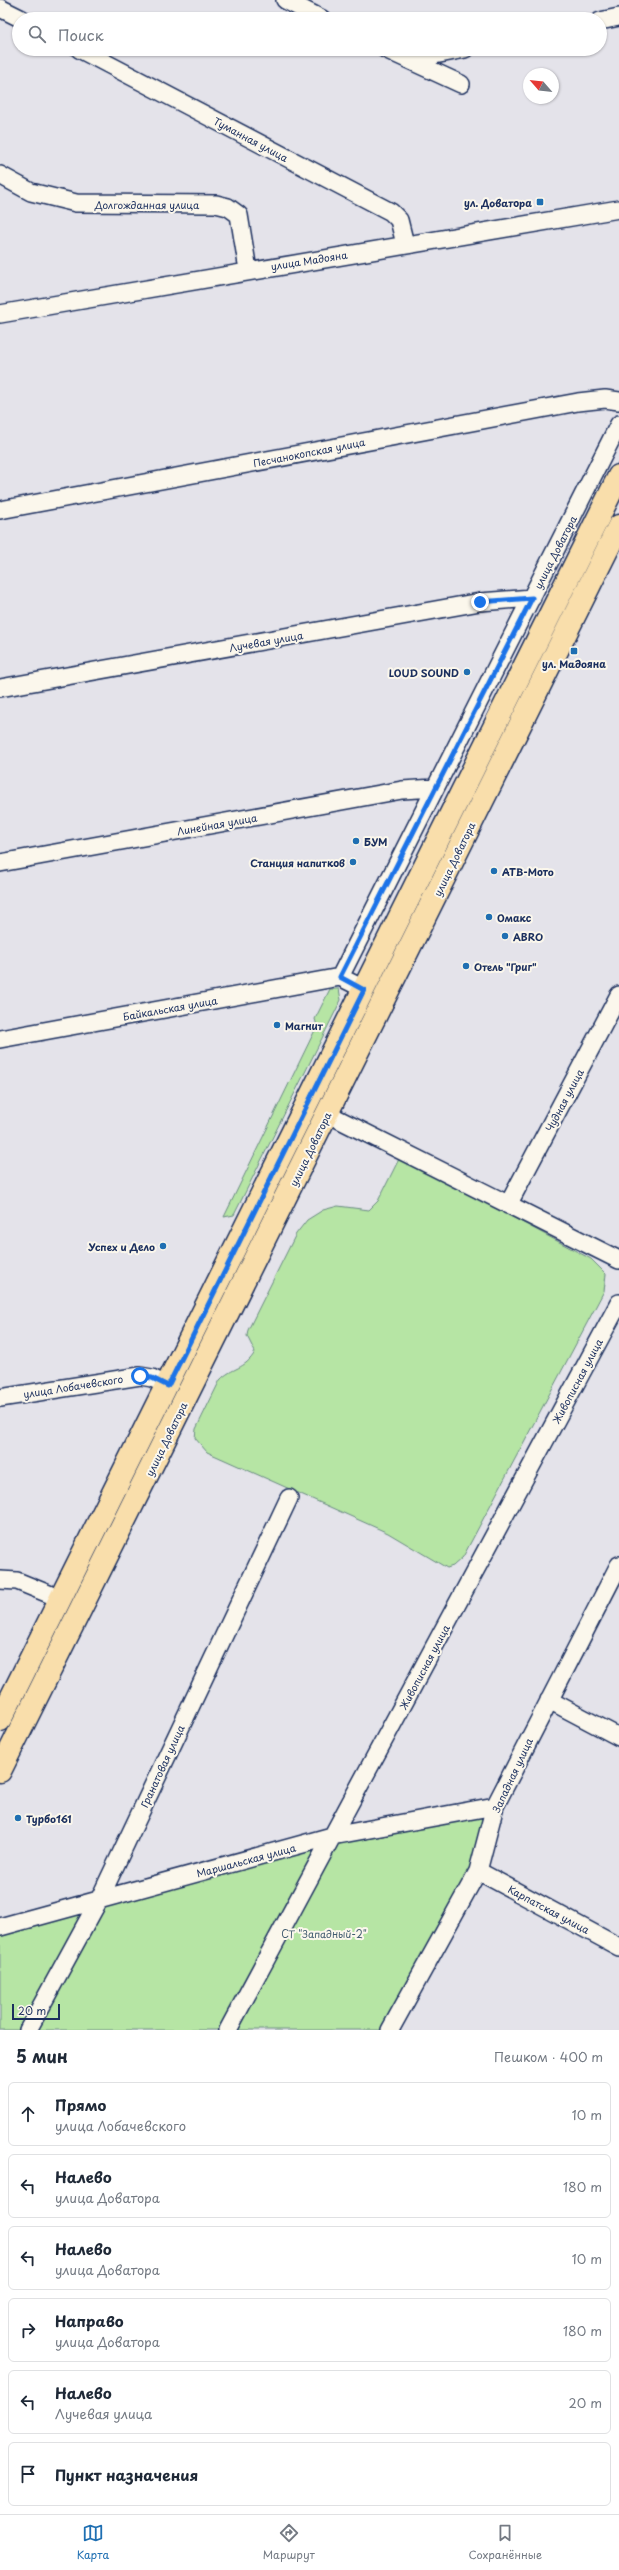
<!DOCTYPE html>
<html lang="ru">
<head>
<meta charset="utf-8">
<style>
  body { margin:0; font-family:"Playpen Sans",sans-serif; background:#f2f2f3; color:#1f2937 }
  .compass { position:absolute; left:523px; top:68px; width:36px; height:36px; border-radius:50%; background:#fff; box-shadow:0 1px 3px #0004; rotate:298deg }
  .scale { position:absolute; left:12px; bottom:10px; width:48px; box-sizing:border-box; padding-left:4px; border:2px solid #1b2f5e; border-top:0; font-size:11px; line-height:14px; white-space:nowrap; color:#1b2f5e; -webkit-text-stroke:3px #fbf7ec; paint-order:stroke }
  .stop { position:absolute; width:12px; height:12px; margin:-9px; border:3px solid #1a73e8; border-radius:50%; background:#fff }
  .stop.end { background:#1a73e8; border-color:#fff; box-shadow:0 1px 4px #0008 }
  .list { margin:0; padding:0; list-style:none }
  h2 { display:flex; justify-content:space-between; align-items:center; height:52px; margin:0; padding:0 16px; font-size:17px }
  h2 small { font-size:13px; font-weight:400; color:#747a83 }
  .list li { display:grid; grid-template-columns:26px 1fr auto; gap:12px; align-items:center; box-sizing:border-box; height:64px; margin:0 8px 8px; padding:0 8px; border:1px solid #e0e1e3; border-radius:6px }
  .list b { display:block; font-size:15px; white-space:nowrap }
  .list p { margin:0; font-size:13px; white-space:nowrap; color:#747a83 }
  .list em { font-size:13px; font-style:normal; color:#747a83 }
  .icon { flex:none; width:22px; height:22px; fill:none; stroke:currentColor; stroke-width:2; stroke-linecap:round; stroke-linejoin:round }
  .map { position:relative; flex:none; width:619px; height:2030px; overflow:hidden }
  .search { position:absolute; background:#fff; box-shadow:0 1px 3px #0004; left:12px; right:12px; top:12px; height:44px; display:flex; align-items:center; gap:10px; box-sizing:border-box; padding:0 14px; border-radius:22px; color:#747a83; font-size:15px }
  .sheet { height:484px; background:#fff }
  nav { display:flex; justify-content:space-around; align-items:center; box-sizing:border-box; height:56px; border-top:1px solid #e0e1e3; background:#fff; font-size:11px; color:#747a83 }
  nav a { display:grid; justify-items:center; gap:2px }
  nav .on { color:#1f6fb2 }
  .map>svg:first-child { display:block }
  .green { fill:#b6e5a4; stroke:#688a81 }
  .lines { fill:none; stroke-linecap:round; stroke-linejoin:round }
  .minor-casing { stroke:#1b2f5e; stroke-width:20 }
  .primary-casing { stroke:#1b2f5e; stroke-width:25 }
  .minor { stroke:#fbf7ec; stroke-width:17 }
  .primary { stroke:#f9deab; stroke-width:22 }
  .route { stroke:#1a73e8; stroke-width:5 }
  .poi-dot { fill:#1f6fb2; stroke:#fbf7ec; stroke-width:1.5 }
  .labels { text-anchor:middle; dominant-baseline:central; stroke-width:4; stroke-linejoin:round; paint-order:stroke }
  .street-label { font-size:10px; fill:#1b2f5e; stroke:#fbf7ec }
  .poi-label { font-size:10px; font-weight:bold; fill:#1b2f5e; stroke:#fbf7ec; text-anchor:start }
  .park-label { font-size:10px; fill:#425c70; stroke:#fbf7ec }
</style>
</head>
<body>
<div class="map">
<svg width="619" height="2030" viewBox="0 0 619 2030">
  <rect width="100%" height="100%" fill="#e4e3ea"/>
  <filter id="ink" filterUnits="userSpaceOnUse"><feTurbulence type="fractalNoise" baseFrequency=".025" numOctaves="2"/><feDisplacementMap in="SourceGraphic" scale="8" xChannelSelector="R" yChannelSelector="G"/><feConvolveMatrix kernelMatrix="1 2 1 2 8 2 1 2 1" color-interpolation-filters="sRGB"/></filter>
  <g filter="url(#ink)">
    <!-- green -->
    <path class="green" d="M330 989H339L341 1000 234 1215 224 1217 317 1026 315 1019Z
      M399 1159 405 1160 591 1259 606 1274 604 1291 463 1557 453 1566 447 1568 388 1533 207 1452 195 1438 196 1429 220 1380C232 1367 245 1370 255 1352L247 1336 248 1330 296 1234 307 1220 323 1210 338 1206 369 1210 378 1201Z
      M487 1808 468 1873 382 2030H0V1931L310 1836Z"/>
    <g class="lines">
      <!-- minor casing -->
      <g class="minor-casing">
        <path id="minor" d="M285 0 322 19
          M0 8 22 19
          M600 21 619 17
          M79 49 391 212 399 220 405 244
          M385 49 461 84
          M409 60 465 49
          M0 175 31 192 76 203 216 204 228 207 239 215 248 270
          M0 314 619 209
          M0 510 578 402 605 399 619 401
          M0 688 480 602 532 598
          M0 863 402 790 435 788
          M364 989 340 977 619 424
          M0 1039 340 977
          M328 1114 619 1260
          M508 1205 619 995
          M0 1398 140 1376 152 1378 168 1386
          M0 1580 17 1581 61 1599
          M549 1700 619 1737
          M478 1871 619 1947
          M0 1927 332 1836 495 1806
          M28 2030 99 1900 289 1498
          M228 2030 619 1303
          M390 2030 478 1871 495 1806 619 1565"/>
      </g>
      <!-- primary casing -->
      <g class="primary-casing">
        <path id="primary" d="M0 1720 619 476
          M0 1771 619 526"/>
      </g>
      <!-- minor -->
      <use href="#minor" class="minor"/>
      <!-- primary -->
      <use href="#primary" class="primary"/>
    </g>
  </g>
  <g class="lines" filter="url(#ink)">
    <!-- route -->
    <path class="route" d="M140 1376 152 1378 168 1386 364 990 340 977 532 598 480 602"/>
  </g>
  <!-- markers -->
  <g class="poi-dot">
    <rect x="536" y="198" width="8" height="8" rx="2"/>
    <rect x="570" y="647" width="8" height="8" rx="2"/>
    <circle cx="467" cy="672" r="4"/>
    <circle cx="356" cy="841" r="4"/>
    <circle cx="353" cy="862" r="4"/>
    <circle cx="494" cy="871" r="4"/>
    <circle cx="489" cy="917" r="4"/>
    <circle cx="505" cy="936" r="4"/>
    <circle cx="466" cy="966" r="4"/>
    <circle cx="277" cy="1025" r="4"/>
    <circle cx="163" cy="1246" r="4"/>
    <circle cx="18" cy="1818" r="4"/>
  </g>
  <g class="labels">
    <!-- street labels -->
    <g class="street-label">
      <text transform="translate(251 139) rotate(28)">Туманная улица</text>
      <text x="147" y="204">Долгожданная улица</text>
      <text transform="translate(309 260) rotate(-9)">улица Мадояна</text>
      <text transform="translate(309 452) rotate(-11)">Песчанокопская улица</text>
      <text transform="translate(555 552) rotate(-63)">улица Доватора</text>
      <text transform="translate(266 641) rotate(-10)">Лучевая улица</text>
      <text transform="translate(217 824) rotate(-10)">Линейная улица</text>
      <text transform="translate(454 859) rotate(-64)">улица Доватора</text>
      <text transform="translate(170 1008) rotate(-10)">Байкальская улица</text>
      <text transform="translate(564 1100) rotate(-62)">Чудная улица</text>
      <text transform="translate(310 1149) rotate(-64)">улица Доватора</text>
      <text transform="translate(577 1381) rotate(-62)">Живописная улица</text>
      <text transform="translate(73 1386) rotate(-9)">улица Лобачевского</text>
      <text transform="translate(166 1439) rotate(-64)">улица Доватора</text>
      <text transform="translate(424 1667) rotate(-62)">Живописная улица</text>
      <text transform="translate(162 1766) rotate(-65)">Гранатовая улица</text>
      <text transform="translate(512 1775) rotate(-65)">Западная улица</text>
      <text transform="translate(246 1860) rotate(-15)">Маршальская улица</text>
      <text transform="translate(549 1909) rotate(28)">Карпатская улица</text>
    </g>
    <!-- poi labels -->
    <g class="poi-label">
      <text x="532" y="202" text-anchor="end">ул. Доватора</text>
      <text x="574" y="663" text-anchor="middle">ул. Мадояна</text>
      <text x="459" y="672" text-anchor="end">LOUD SOUND</text>
      <text x="364" y="841">БУМ</text>
      <text x="345" y="862" text-anchor="end">Станция напитков</text>
      <text x="502" y="871">АТВ-Мото</text>
      <text x="497" y="917">Омакс</text>
      <text x="513" y="936">ABRO</text>
      <text x="474" y="966">Отель "Григ"</text>
      <text x="285" y="1025">Магнит</text>
      <text x="155" y="1246" text-anchor="end">Успех и Дело</text>
      <text x="26" y="1818">Турбо161</text>
    </g>
    <!-- park labels -->
    <g class="park-label">
      <text x="324" y="1933">СТ "Западный-2"</text>
    </g>
  </g>
</svg>
<svg class="compass" viewBox="-18 -18 36 36"><path d="M0-13l5 13h-10z" fill="#e53935"/><path d="M0 13l5-13h-10z" fill="#747a83"/></svg>
<div class="scale">20 m</div>
<div class="stop" style="left:140px;top:1376px"></div>
<div class="stop end" style="left:480px;top:602px"></div>
<div class="search"><svg class="icon" aria-label="search" viewBox="0 0 24 24"><circle cx="10" cy="10" r="6"/><path d="M15 15l6 6"/></svg>Поиск</div>
</div>
<section class="sheet">
<h2>5 мин<small>Пешком · 400 m</small></h2>
<ul class="list">
<li><svg class="icon" aria-label="ahead" viewBox="0 0 24 24"><path d="M12 20V5M6 11l6-6 6 6"/></svg><div><b>Прямо</b><p>улица Лобачевского</p></div><em>10 m</em></li>
<li><svg class="icon" aria-label="left" viewBox="0 0 24 24"><path d="M17 20v-9H6M10 6l-5 5 5 5"/></svg><div><b>Налево</b><p>улица Доватора</p></div><em>180 m</em></li>
<li><svg class="icon" aria-label="left" viewBox="0 0 24 24"><path d="M17 20v-9H6M10 6l-5 5 5 5"/></svg><div><b>Налево</b><p>улица Доватора</p></div><em>10 m</em></li>
<li><svg class="icon" aria-label="right" viewBox="0 0 24 24"><path d="M7 20v-9h11M14 6l5 5-5 5"/></svg><div><b>Направо</b><p>улица Доватора</p></div><em>180 m</em></li>
<li><svg class="icon" aria-label="left" viewBox="0 0 24 24"><path d="M17 20v-9H6M10 6l-5 5 5 5"/></svg><div><b>Налево</b><p>Лучевая улица</p></div><em>20 m</em></li>
<li><svg class="icon" aria-label="arrive" viewBox="0 0 24 24"><path d="M6 21V4h12l-3 4 3 4H6"/></svg><div><b>Пункт назначения</b></div></li>
</ul>
</section>
<nav>
<a class="on"><svg class="icon" aria-label="map" viewBox="0 0 24 24"><path d="M3 6l6-2 6 2 6-2v14l-6 2-6-2-6 2zM9 4v14M15 6v14"/></svg>Карта</a>
<a><svg class="icon" aria-label="directions" viewBox="0 0 24 24"><path d="M12 3l9 9-9 9-9-9zM9 14v-3h6M13 9l2 2-2 2"/></svg>Маршрут</a>
<a><svg class="icon" aria-label="saved" viewBox="0 0 24 24"><path d="M7 4h10v16l-5-4-5 4z"/></svg>Сохранённые</a>
</nav>
</body>
</html>
